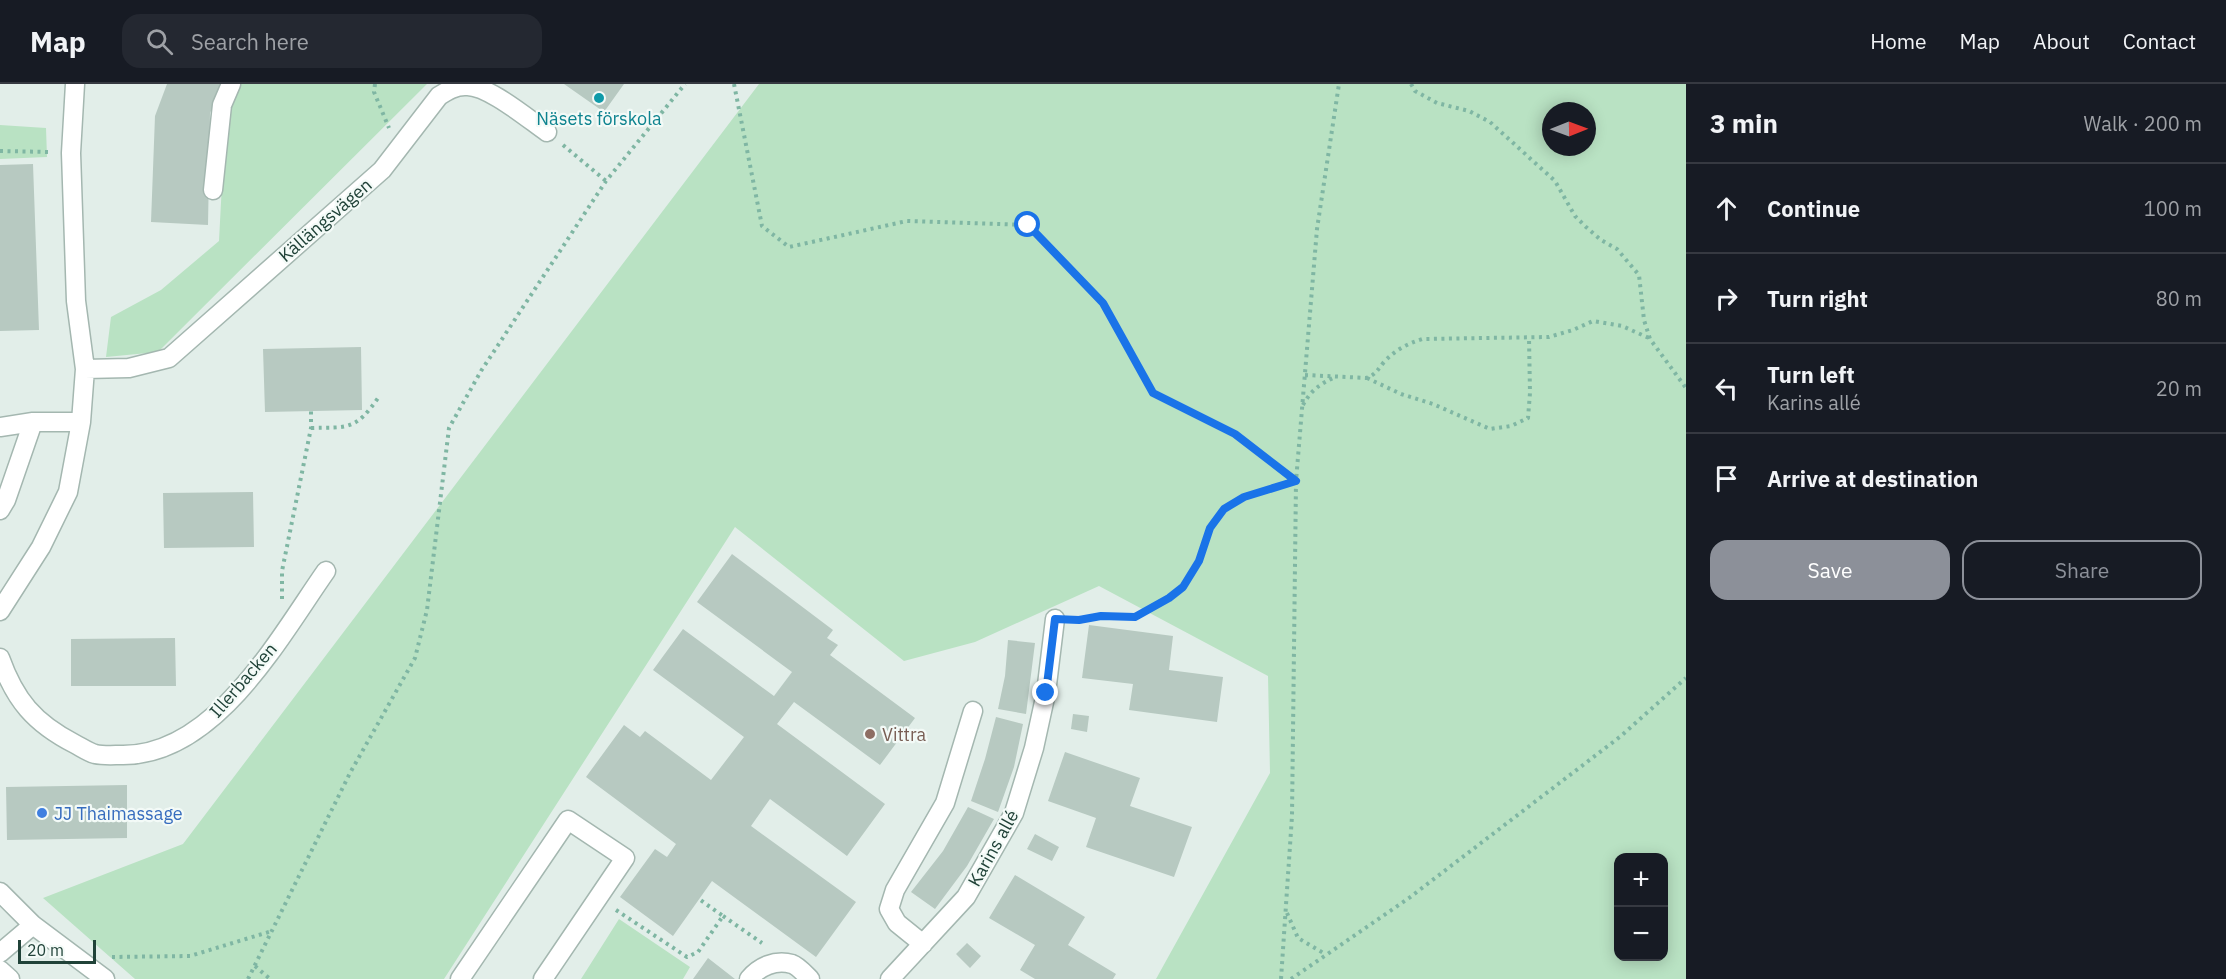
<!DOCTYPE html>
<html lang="en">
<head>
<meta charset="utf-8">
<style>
  body { margin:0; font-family:"IBM Plex Sans",sans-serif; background:#242831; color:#f1f3f6 }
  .controls { position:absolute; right:18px; bottom:18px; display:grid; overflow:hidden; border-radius:12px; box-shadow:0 3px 15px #0003 }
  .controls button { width:54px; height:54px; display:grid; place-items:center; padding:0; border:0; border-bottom:2px solid #363941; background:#171b24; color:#f1f3f6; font:30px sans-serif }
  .compass { position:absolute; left:1542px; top:18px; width:54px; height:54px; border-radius:50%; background:#171b24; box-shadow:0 3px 15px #0003; rotate:89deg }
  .scale { position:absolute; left:18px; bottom:15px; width:78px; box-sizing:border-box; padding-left:6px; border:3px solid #204238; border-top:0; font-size:16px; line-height:21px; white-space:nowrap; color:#204238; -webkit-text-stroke:4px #f3faf7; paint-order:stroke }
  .stop { position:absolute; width:18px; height:18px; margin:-14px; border:4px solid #1a73e8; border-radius:50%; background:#fff }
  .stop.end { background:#1a73e8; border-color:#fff; box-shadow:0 2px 6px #0008 }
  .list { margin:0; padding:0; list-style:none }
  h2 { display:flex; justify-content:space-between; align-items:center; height:78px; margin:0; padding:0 24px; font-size:26px }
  h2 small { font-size:20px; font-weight:400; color:#9ea1a6 }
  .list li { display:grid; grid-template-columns:39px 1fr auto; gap:18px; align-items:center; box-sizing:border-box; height:90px; padding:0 24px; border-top:2px solid #363941 }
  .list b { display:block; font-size:22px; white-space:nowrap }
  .list p { margin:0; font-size:20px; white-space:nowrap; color:#9ea1a6 }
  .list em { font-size:20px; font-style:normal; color:#9ea1a6 }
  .actions { display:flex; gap:12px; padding:18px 24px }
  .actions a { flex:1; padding:14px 0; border:2px solid #8c9099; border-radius:18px; text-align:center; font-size:21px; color:#8c9099 }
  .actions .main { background:#8c9099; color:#fff }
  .icon { flex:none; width:33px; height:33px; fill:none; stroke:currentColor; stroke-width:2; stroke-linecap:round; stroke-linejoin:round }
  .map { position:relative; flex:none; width:1686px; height:895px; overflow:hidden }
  header { display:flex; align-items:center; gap:36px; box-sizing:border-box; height:84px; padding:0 30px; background:#171b24; border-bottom:2px solid #363941 }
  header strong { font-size:28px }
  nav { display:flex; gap:33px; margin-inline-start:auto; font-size:21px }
  .search { width:420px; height:54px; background:#242831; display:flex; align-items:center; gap:15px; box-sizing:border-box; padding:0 21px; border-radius:18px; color:#9ea1a6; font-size:22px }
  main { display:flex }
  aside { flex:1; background:#171b24 }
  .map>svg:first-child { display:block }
  .green { fill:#b9e2c3; fill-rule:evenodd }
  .building { fill:#b7c9c1 }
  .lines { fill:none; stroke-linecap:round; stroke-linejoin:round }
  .minor-casing { stroke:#a4b7b0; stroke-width:21 }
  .path { stroke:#7fb6a3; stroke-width:4; stroke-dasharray:3 4.5; stroke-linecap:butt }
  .minor { stroke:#fff; stroke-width:18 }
  .route { stroke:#1a73e8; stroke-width:8 }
  .culture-dot { fill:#0f9aa8; stroke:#f3faf7; stroke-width:2 }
  .education-dot { fill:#8d6e63; stroke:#f3faf7; stroke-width:2 }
  .shop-dot { fill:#3f7fe0; stroke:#f3faf7; stroke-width:2 }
  .labels { text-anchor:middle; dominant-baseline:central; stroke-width:4.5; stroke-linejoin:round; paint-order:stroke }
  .culture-label { font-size:18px; fill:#0d838f; stroke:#f3faf7 }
  .street-label { font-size:18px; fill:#204238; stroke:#f3faf7 }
  .education-label { font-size:18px; fill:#785e54; stroke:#f3faf7; text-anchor:start }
  .shop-label { font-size:18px; fill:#366cbe; stroke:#f3faf7; text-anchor:start }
</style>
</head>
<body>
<header>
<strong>Map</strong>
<div class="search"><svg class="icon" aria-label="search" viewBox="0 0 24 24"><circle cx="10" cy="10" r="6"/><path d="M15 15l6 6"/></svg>Search here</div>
<nav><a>Home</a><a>Map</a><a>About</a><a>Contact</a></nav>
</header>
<main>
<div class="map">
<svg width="1686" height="895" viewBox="0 0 1686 895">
  <rect width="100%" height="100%" fill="#e2eee9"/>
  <!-- green -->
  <path class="green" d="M241 0H427L158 268 106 273 111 233 161 206 219 157 225 41Z
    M759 0H1686V895H1156L1270 689 1268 592 1099 502 975 558 904 577 735 443 444 895H135L43 814 183 760ZM1551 27H1587V63H1551ZM1618 774H1664V872H1618Z
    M0 41 46 44 47 73 0 75Z
    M619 835 690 883 683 895H581Z"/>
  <!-- building -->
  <path class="building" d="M167 0H223L210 29 208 141 151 138 155 32Z
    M564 0H624L604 28Z
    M33 80 39 246 0 247V81Z
    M361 263 362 326 265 328 263 265Z
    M253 408 254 463 164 464 163 409Z
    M732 470 833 546 827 554 838 561 830 571 915 634 880 681 794 618 777 640 885 720 847 772 770 715 751 742 856 818 816 873 712 797 673 852 620 813 655 765 667 773 676 760 586 693 624 641 640 653 645 647 711 696 744 653 653 586 683 545 774 612 792 588 697 518Z
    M1089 541 1173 552 1169 586 1223 593 1217 638 1129 626 1133 600 1082 594Z
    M175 554 176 602H71V555Z
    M1008 556 1035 559 1026 630 998 625 1005 592Z
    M1073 630 1089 632 1087 648 1071 645Z
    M996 633 1023 640 1014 683 998 728 971 717 985 675Z
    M1065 668 1140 694 1130 722 1192 743 1174 793 1086 763 1096 734 1048 717Z
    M127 701V754L7 756 6 703Z
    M968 723 994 735 967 782 935 825 911 808 943 767Z
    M1035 750 1059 763 1052 777 1027 765Z
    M1015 791 1085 833 1068 861 1116 890 1113 895H1035L1020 886 1035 861 989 834Z
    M967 859 981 872 970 884 956 870Z
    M708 874 735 895H693Z"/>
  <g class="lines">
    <!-- minor casing -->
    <g class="minor-casing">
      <path id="minor" d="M213 106 222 21 231 0
        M85 285 129 284 169 274 382 86 439 12C447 7 455 2 465 2 487 0 528 35 547 48
        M0 343 33 338H81
        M0 426 6 416 33 338
        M0 527 41 463 68 408 81 338 85 285 76 217 71 69 75 0
        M0 574C15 616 34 639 75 660 81 663 88 668 95 670 104 672 114 671 122 671 215 672 279 554 326 487
        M0 808 33 841 105 895
        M923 860 897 839 889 825 895 806 945 719 973 627
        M0 869 33 841
        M0 886 10 895
        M460 895 568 736 625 774 543 895
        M749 895C759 883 775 875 792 880 798 882 805 890 810 895
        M890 895 966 813 1014 729 1034 664 1046 609 1055 535"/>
    </g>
    <!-- path -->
    <path class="path" d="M375 0 374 8 389 44
      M734 0 762 142 789 163 907 137 1028 141 1103 219 1153 308 1235 350 1295 397
      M1411 0 1415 7 1437 19 1469 27 1490 38 1555 97 1575 132 1586 143 1601 156 1617 165 1639 191 1644 236 1650 255 1686 304
      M563 61 606 97
      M0 67 50 68
      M1305 291 1366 294C1376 291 1378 285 1384 278 1395 266 1407 260 1422 255L1549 253 1573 246 1593 237 1622 242 1649 254
      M1367 294 1401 310 1433 320 1490 345 1511 342 1528 334 1530 309 1529 254
      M1303 321C1311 306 1320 300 1335 293
      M311 344C348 343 355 347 378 314
      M282 515V487L311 344V327
      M1077 536 1101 532 1135 533 1169 514 1183 503 1199 477 1210 444 1224 425 1244 413 1295 397
      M616 826 687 873 698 868 723 832 699 815
      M1287 829 1298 854 1325 870
      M723 832 762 859
      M112 873 190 872 272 847
      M255 882 270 895
      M248 895 350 689 415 574 427 526 449 344 481 287 606 97 685 0
      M1281 895 1292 732 1296 397 1317 145 1339 0
      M1291 895 1409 814 1621 652 1686 594"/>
    <!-- minor -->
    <use href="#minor" class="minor"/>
  </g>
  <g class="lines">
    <!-- route -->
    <path class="route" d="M1028 141 1103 219 1153 309 1235 350 1296 397 1244 413 1224 425 1210 444 1199 477 1183 503 1169 514 1135 533 1101 532 1079 536 1055 535 1046 609"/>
  </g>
  <!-- markers -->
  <circle class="culture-dot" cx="599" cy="14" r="6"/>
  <circle class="education-dot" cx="870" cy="650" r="6"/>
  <circle class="shop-dot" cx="42" cy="729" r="6"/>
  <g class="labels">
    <!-- culture labels -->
    <g class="culture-label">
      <text x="599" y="34">Näsets förskola</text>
    </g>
    <!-- street labels -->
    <g class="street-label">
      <text transform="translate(325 136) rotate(-41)">Källängsvägen</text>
      <text transform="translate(243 596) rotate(-49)">Illerbacken</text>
      <text transform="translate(993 764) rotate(-61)">Karins allé</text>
    </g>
    <!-- education labels -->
    <g class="education-label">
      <text x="882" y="650">Vittra</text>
    </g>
    <!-- shop labels -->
    <g class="shop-label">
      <text x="54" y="729">JJ Thaimassage</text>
    </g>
  </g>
</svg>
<div class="controls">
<button>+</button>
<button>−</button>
</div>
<svg class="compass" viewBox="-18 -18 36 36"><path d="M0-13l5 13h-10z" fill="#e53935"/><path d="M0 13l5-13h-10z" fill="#9ea1a6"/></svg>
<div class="scale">20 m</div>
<div class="stop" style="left:1028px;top:141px"></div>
<div class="stop end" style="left:1046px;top:609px"></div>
</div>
<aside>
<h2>3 min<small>Walk · 200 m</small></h2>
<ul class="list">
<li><svg class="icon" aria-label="ahead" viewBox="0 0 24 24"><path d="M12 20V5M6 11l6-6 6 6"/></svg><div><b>Continue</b></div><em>100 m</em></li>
<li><svg class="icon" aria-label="right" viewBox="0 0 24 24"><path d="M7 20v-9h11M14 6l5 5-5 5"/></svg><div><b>Turn right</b></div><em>80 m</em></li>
<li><svg class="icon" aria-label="left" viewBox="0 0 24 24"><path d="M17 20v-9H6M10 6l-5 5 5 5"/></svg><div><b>Turn left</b><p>Karins allé</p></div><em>20 m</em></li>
<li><svg class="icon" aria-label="arrive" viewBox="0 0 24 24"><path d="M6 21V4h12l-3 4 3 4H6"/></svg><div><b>Arrive at destination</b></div></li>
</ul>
<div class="actions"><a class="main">Save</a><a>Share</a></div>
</aside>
</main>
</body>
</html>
